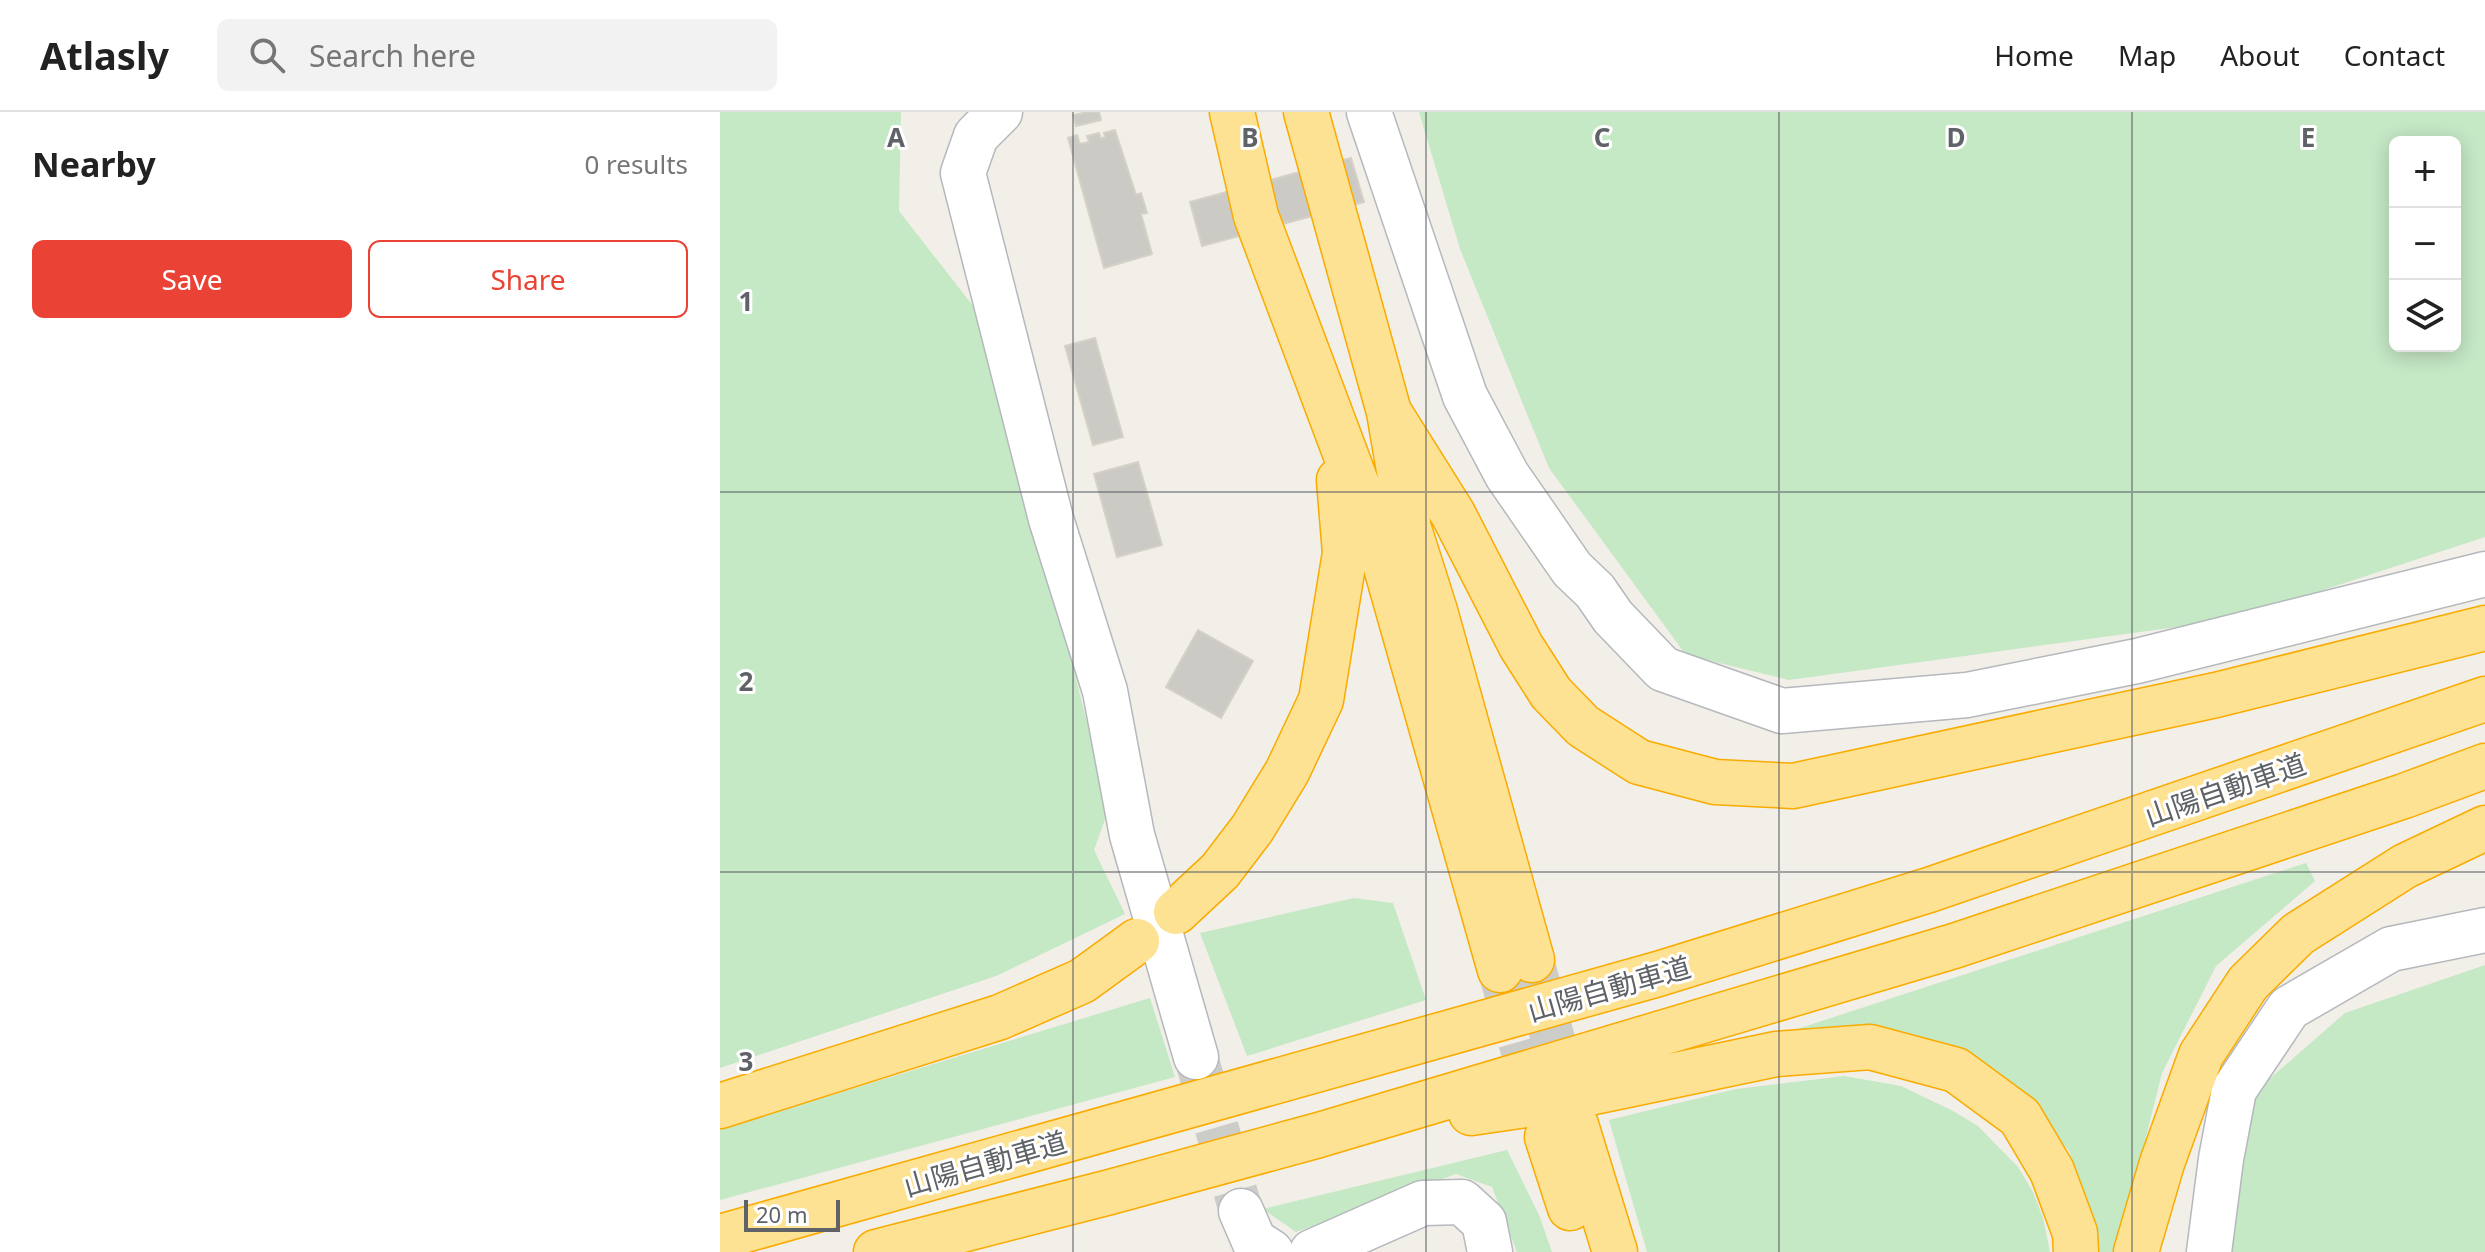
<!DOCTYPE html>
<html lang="en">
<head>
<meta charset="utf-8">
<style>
  body { margin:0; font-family:"Noto Sans","Noto Sans JP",sans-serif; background:#f2f2f2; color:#222 }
  .controls { position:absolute; right:24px; top:24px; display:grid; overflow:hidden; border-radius:12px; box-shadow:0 4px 20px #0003 }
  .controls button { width:72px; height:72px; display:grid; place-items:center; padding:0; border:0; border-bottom:2px solid #e0e0e0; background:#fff; color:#222; font:40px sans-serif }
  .scale { position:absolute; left:24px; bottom:20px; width:96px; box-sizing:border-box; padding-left:8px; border:4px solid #5f6368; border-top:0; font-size:22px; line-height:28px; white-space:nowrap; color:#5f6368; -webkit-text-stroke:6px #fff; paint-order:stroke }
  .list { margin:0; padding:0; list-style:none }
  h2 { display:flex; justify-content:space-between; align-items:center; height:104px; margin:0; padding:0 32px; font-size:34px }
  h2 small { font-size:26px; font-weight:400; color:#767676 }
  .actions { display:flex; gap:16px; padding:24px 32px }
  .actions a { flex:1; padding:18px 0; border:2px solid #ea4335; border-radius:12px; text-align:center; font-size:28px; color:#ea4335 }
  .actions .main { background:#ea4335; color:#fff }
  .icon { flex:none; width:44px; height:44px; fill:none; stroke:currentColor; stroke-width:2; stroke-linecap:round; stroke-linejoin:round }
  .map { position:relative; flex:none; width:1765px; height:1140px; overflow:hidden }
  header { display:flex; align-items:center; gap:48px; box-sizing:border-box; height:112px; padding:0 40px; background:#fff; border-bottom:2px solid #e0e0e0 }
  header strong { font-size:38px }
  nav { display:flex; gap:44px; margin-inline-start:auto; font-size:28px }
  .search { width:560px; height:72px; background:#f2f2f2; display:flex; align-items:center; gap:20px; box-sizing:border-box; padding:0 28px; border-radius:12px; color:#767676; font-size:30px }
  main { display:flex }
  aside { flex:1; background:#fff }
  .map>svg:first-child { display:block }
  .green { fill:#c5e8c5; fill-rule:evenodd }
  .building { fill:#cccac5; stroke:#d6d1c6; stroke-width:2 }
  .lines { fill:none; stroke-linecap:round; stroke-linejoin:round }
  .minor-tunnel { stroke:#ccccc8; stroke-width:44; stroke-dasharray:44 22; stroke-linecap:butt }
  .highway-tunnel { stroke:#ccccc8; stroke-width:44; stroke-dasharray:44 22; stroke-linecap:butt }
  .minor-casing { stroke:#b5b8bc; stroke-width:47 }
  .highway-casing { stroke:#f9ab00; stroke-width:47 }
  .minor { stroke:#fff; stroke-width:44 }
  .highway { stroke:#fde293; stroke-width:44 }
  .grid { fill:none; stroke:#5f6368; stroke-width:2; stroke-opacity:0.55 }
  .labels { text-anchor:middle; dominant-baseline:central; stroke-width:6; stroke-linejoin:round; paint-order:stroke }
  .street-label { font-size:28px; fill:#5f6368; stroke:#fff }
  .grid-label { font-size:26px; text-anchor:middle; font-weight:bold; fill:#5f6368; stroke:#fff; stroke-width:6; stroke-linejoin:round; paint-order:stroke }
</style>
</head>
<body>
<header>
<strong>Atlasly</strong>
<div class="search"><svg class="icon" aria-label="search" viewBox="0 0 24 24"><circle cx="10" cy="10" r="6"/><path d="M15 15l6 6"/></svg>Search here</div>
<nav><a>Home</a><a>Map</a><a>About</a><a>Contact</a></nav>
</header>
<main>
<aside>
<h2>Nearby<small>0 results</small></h2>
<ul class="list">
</ul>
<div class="actions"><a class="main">Save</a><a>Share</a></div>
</aside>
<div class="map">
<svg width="1765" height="1140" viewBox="0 0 1765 1140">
  <rect width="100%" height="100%" fill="#f1efe8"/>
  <!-- green -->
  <path class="green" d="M0 0H181L179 99 264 208 389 696 374 738 405 802 276 864 0 956Z
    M699 0H1765V425L1515 507 1069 568 966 543 829 356 740 137ZM1675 30H1735V234H1675Z
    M1586 751 1595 769 1496 854 1442 961 1397 1140H1377L1374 1106 1349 1039 1300 979 1068 920Z
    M634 786 673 791 706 888 527 944 480 821Z
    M1765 853V1140H1503L1532 982 1625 901Z
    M430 886 455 965 0 1088V1017Z
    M1124 964 1181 974 1233 999 1258 1014 1298 1055 1313 1080 1323 1106 1330 1140H927L889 1008 1016 977Z
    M787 1038 819 1103 832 1140H797L772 1075 736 1062 576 1120 543 1097Z"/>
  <!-- building -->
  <path class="building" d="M369 0H379L381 8 356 14 353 3Z
    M395 18 416 83 421 81 427 101 421 102 432 142 384 156 348 26 357 23 360 32 369 30 367 24 379 21 381 27 385 25 384 21Z
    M631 46 644 90 482 134 470 90Z
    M375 226 403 325 373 333 345 234Z
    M418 350 442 433 397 445 374 362Z
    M478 518 533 549 501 606 446 575Z"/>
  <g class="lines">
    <!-- minor-tunnel -->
    <path class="minor-tunnel" d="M478 952 521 1099"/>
    <!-- highway-tunnel -->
    <path class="highway-tunnel" d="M812 848 849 988
      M782 866 819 996"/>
    <!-- minor casing -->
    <g class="minor-casing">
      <path id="minor" d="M280 0 256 24 243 61 331 407 385 579 412 723 476 945
        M649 0 745 284 787 363 852 457 875 479 893 505 943 557 1062 599 1247 583 1417 549 1765 462
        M521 1099 534 1129 551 1140
        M592 1140 703 1091 742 1090 764 1110 770 1140
        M1489 1140 1501 1047 1514 978 1569 896 1671 837 1765 818"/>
    </g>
    <!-- highway casing -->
    <g class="highway-casing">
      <path id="highway" d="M512 0 536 104 660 434 780 858
        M586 0 669 300 689 417 715 499 812 848
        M669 300 733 402 801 534 831 581 863 614 919 650 995 670 1073 674 1496 583 1765 516
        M456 800 500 759 532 717 567 660 601 588 625 441 619 368
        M0 994 280 905 362 869 417 829
        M751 1001 826 990 1056 942 1150 935 1236 958 1300 1005 1332 1059 1355 1121 1356 1140
        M856 1013 895 1140
        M827 1025 850 1096
        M0 1125 938 862 1209 778 1765 587
        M156 1140 390 1080 599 1023 1234 834 1684 684 1765 654
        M1416 1140 1442 1051 1481 943 1528 871 1578 822 1685 754 1765 716"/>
    </g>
    <!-- minor -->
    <use href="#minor" class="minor"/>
    <!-- highway -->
    <use href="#highway" class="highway"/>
  </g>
  <!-- grid -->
  <path class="grid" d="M353 0V1140M706 0V1140M1059 0V1140M1412 0V1140M0 380H1765M0 760H1765"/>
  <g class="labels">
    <!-- street labels -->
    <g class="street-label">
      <text transform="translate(1505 677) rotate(-19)">山陽自動車道</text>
      <text transform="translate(889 876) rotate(-16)">山陽自動車道</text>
      <text transform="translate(265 1051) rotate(-16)">山陽自動車道</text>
    </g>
  </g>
  <g class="grid-label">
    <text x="176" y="35">A</text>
    <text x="530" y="35">B</text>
    <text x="882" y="35">C</text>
    <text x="1236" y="35">D</text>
    <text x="1588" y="35">E</text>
    <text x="26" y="199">1</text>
    <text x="26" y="579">2</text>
    <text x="26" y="959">3</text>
  </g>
</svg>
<div class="controls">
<button>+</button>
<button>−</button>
<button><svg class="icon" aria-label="layers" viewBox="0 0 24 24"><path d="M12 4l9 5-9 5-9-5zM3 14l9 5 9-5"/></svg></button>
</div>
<div class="scale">20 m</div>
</div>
</main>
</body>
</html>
